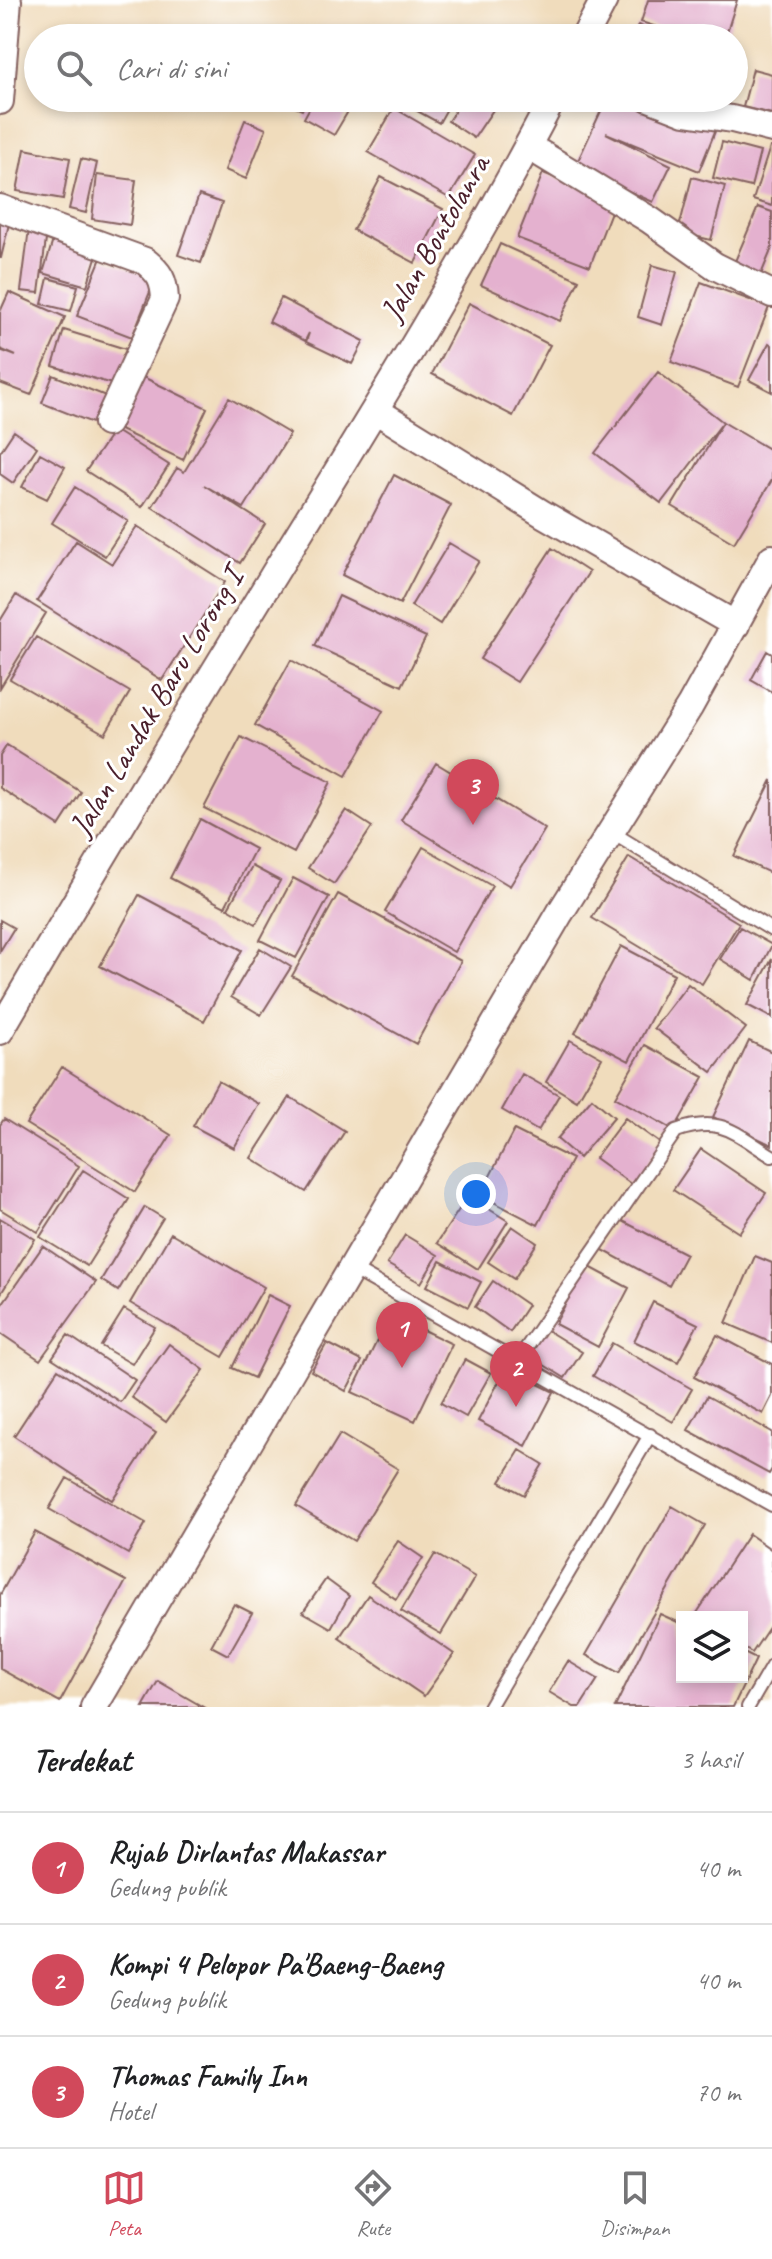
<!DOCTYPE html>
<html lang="id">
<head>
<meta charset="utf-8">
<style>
  body { margin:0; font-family:Caveat,sans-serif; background:#f6f6f6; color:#202124 }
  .controls { position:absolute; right:24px; bottom:24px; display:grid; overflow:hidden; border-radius:0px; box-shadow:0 4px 12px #0003 }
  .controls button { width:72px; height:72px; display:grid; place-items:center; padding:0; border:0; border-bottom:2px solid #e0e0e0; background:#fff; color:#202124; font:40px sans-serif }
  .you { position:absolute; left:476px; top:1194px; width:28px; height:28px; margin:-20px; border:6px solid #fff; border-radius:50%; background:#1a73e8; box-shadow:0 0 0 12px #1a73e833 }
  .badge { display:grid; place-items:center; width:52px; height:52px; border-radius:50%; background:#d1495b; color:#fff; font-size:26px; font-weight:700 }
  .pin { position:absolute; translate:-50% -66px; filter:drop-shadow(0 2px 4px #0008) }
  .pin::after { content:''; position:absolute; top:42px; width:28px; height:24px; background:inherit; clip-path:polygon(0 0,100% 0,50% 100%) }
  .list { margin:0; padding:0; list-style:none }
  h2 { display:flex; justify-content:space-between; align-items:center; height:104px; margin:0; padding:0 32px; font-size:34px }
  h2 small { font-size:26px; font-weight:400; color:#757577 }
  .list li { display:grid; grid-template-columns:52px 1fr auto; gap:24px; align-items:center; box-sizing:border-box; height:112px; padding:0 32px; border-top:2px solid #e0e0e0 }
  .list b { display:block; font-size:30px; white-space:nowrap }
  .list p { margin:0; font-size:26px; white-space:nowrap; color:#757577 }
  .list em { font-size:26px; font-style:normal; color:#757577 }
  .icon { flex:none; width:44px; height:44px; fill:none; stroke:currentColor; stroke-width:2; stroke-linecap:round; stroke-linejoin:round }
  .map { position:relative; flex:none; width:772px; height:1707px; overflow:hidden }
  .search { position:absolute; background:#fff; box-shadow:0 4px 12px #0003; left:24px; right:24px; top:24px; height:88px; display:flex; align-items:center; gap:20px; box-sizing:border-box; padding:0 28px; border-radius:44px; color:#757577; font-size:30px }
  .sheet { height:440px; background:#fff }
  nav { display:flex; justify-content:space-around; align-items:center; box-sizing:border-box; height:112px; border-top:2px solid #e0e0e0; background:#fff; font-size:22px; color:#757577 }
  nav a { display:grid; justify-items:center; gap:4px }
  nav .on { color:#d1495b }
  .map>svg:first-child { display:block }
  .building { fill:#e4b1cf }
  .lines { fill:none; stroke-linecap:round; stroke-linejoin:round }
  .lane-casing { stroke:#84615e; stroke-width:16 }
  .street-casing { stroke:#84615e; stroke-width:30 }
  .lane { stroke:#fff; stroke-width:12 }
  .street { stroke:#fff; stroke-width:26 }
  .labels { text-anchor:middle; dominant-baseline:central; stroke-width:6; stroke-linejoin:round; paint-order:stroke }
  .street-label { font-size:32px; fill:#4a1f2b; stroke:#fff }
</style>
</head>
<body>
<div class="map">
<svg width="772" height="1707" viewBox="0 0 772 1707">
  <rect width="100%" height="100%" fill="#fff"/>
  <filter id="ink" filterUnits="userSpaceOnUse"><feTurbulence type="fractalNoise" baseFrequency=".0125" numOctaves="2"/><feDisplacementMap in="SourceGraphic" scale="16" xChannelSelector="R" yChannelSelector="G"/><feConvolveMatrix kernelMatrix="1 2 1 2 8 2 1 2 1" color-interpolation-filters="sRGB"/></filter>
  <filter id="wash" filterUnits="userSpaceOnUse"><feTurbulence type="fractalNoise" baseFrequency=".006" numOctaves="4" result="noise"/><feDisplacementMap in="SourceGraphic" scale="32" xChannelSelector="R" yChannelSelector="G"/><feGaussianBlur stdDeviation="1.8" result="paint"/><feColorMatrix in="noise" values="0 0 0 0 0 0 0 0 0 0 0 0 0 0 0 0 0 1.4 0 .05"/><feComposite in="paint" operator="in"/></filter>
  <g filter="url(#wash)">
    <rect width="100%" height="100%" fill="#f0dcbc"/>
    <g id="blocks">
      <!-- building -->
      <path class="building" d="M648 0H737L725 38H692L641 22Z
        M638 25 670 38H633Z
        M753 69 772 74V114L743 107Z
        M287 98H307L302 110 285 103Z
        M315 98H356L334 135 304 118Z
        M415 98H453L439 123 410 107Z
        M464 98H501L474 138 448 121Z
        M607 98H639L716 129 699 171 606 133 671 165 653 202 575 167Z
        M394 108 475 155 449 198 368 152Z
        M245 120 266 129 246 179 225 170Z
        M722 142 760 152 751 187 713 178Z
        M770 147H772V206L753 200Z
        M25 149 70 158 63 199 17 191Z
        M81 159 97 163 86 213 69 209Z
        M543 173 615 201 590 266 517 238Z
        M97 175 136 180 130 225 92 219Z
        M381 177 443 209 415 263 353 230Z
        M692 177 725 186 711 240 678 232Z
        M199 195 222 203 201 263 178 255Z
        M758 207 772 212V248L760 277 733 266Z
        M0 213 11 215 1 258H0Z
        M29 229 47 232 39 293 21 291Z
        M54 237 98 251 87 286 43 273Z
        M500 244 579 280 560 321 481 285Z
        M101 258 155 279 132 337 77 316Z
        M652 265 677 272 662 325 638 317Z
        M48 278 78 286 71 311 42 304Z
        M701 282 769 307 738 387 671 362Z
        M9 292 65 317 31 395 0 383V350L16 356 0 349V312Z
        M281 298 364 341 352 364 306 342 309 333 305 341 269 322Z
        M469 303 550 345 513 416 432 374Z
        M64 330 129 350 118 386 53 366Z
        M769 343 772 345V392L749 380Z
        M658 372 723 422 772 451V480L734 543 672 506 723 422 661 503 595 453Z
        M53 375 111 398 100 426 42 403Z
        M141 376 207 408 183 460 116 428Z
        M229 398 290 434 244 508 204 485 265 524 240 563 152 507 177 468 184 472Z
        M114 430 169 465 142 507 86 471Z
        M14 431 37 447 13 483 0 474V452Z
        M40 453 65 467 47 499 22 487Z
        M394 475 451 505 400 604 342 575Z
        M75 487 128 521 105 556 52 523Z
        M137 526 225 582 162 680 37 601 76 541 112 564Z
        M449 543 479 561 440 624 411 606Z
        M552 548 589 572 517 682 480 659Z
        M16 595 46 613 0 688V621Z
        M339 596 426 637 402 686 315 646Z
        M36 637 130 692 105 734 10 679Z
        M767 651 772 654V692L751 680Z
        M291 660 383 711 346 776 255 725Z
        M241 737 331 782 294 853 204 808Z
        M7 745 81 792 59 826 0 788V756Z
        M436 763 545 829 510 886 401 820Z
        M772 780V874L734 856Z
        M346 810 372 827 334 884 308 868Z
        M200 819 255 849 225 907 170 878Z
        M423 847 492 886 454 952 385 912Z
        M629 857 739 923 702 984 592 918Z
        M252 866 280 881 256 924 228 908Z
        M293 878 329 897 296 958 260 940Z
        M338 894 461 961 416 1044 292 976Z
        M139 895 242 950 204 1021 100 966Z
        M0 920 14 928 0 951Z
        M740 927 772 945 754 980 720 959Z
        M621 946 674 974 629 1061 575 1033Z
        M260 948 291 967 261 1015 231 997Z
        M772 959V1018L747 1005Z
        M688 984 746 1028 712 1072 654 1028Z
        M570 1040 602 1058 577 1101 546 1082Z
        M749 1041 772 1052V1145L713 1117Z
        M645 1045 704 1077 674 1130 615 1097Z
        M62 1067 171 1135 135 1192 26 1124Z
        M522 1074 559 1095 538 1131 502 1110Z
        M218 1081 259 1104 234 1148 193 1126Z
        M290 1097 345 1131 306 1192 251 1158Z
        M592 1098 614 1117 579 1158 557 1139Z
        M625 1118 661 1144 631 1184 595 1158Z
        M4 1119 79 1166 38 1232 0 1209V1125Z
        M514 1130 572 1159 538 1225 480 1195Z
        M701 1149 766 1193 739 1233 673 1190Z
        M83 1170 129 1199 87 1266 40 1237Z
        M468 1196 508 1221 478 1269 437 1243Z
        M145 1207 163 1218 118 1291 101 1280Z
        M0 1218 35 1239 0 1295Z
        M617 1218 686 1254 669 1286 601 1249Z
        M512 1226 537 1243 514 1279 488 1262Z
        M171 1233 264 1287 223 1357 130 1303Z
        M405 1235 438 1255 421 1283 387 1264Z
        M43 1246 96 1282 40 1360 0 1333V1307Z
        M755 1256 772 1263V1343L726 1323Z
        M440 1261 481 1282 468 1307 427 1286Z
        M586 1265 629 1288 598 1347 555 1324Z
        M493 1281 528 1305 510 1332 475 1307Z
        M268 1295 290 1306 254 1378 232 1368Z
        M653 1302 698 1324 678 1362 634 1341Z
        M124 1309 155 1327 132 1364 101 1346Z
        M390 1314 452 1344 415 1421 352 1392Z
        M545 1329 582 1352 565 1378 528 1355Z
        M68 1335 135 1380 120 1402 52 1358Z
        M717 1335 772 1364V1396L763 1414 694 1377Z
        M327 1343 362 1361 346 1391 311 1371Z
        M612 1343 692 1389 673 1422 593 1376Z
        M169 1344 204 1370 166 1422 131 1397Z
        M465 1359 491 1373 466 1417 441 1403Z
        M506 1368 554 1392 526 1446 478 1421Z
        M58 1369 156 1433 112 1500 14 1436Z
        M707 1396 772 1432V1469L769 1474 688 1430Z
        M340 1434 398 1469 354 1541 296 1506Z
        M520 1450 543 1464 524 1495 500 1482Z
        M67 1478 146 1523 128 1554 49 1509Z
        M672 1506 705 1525 619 1673 586 1655Z
        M35 1532 126 1581 60 1702 0 1669V1595Z
        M749 1534 772 1550V1623L752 1653 742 1647V1617L695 1616Z
        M398 1541 423 1558 396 1599 371 1582Z
        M435 1554 475 1577 441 1634 401 1611Z
        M326 1579 349 1596 331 1628 303 1612Z
        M368 1595 454 1654 424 1696 339 1638Z
        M234 1604 252 1613 228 1655 211 1646Z
        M660 1614 682 1624V1677H742V1652L756 1659 733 1707H615Z
        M568 1661 598 1679 580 1707H574L549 1692Z
        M158 1681 203 1707H143Z"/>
    </g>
  </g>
  <g filter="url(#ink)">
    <use href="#blocks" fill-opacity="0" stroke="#84615e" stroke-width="2"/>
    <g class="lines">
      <!-- lane casing -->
      <g class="lane-casing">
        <path id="lane" d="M611 832 772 930
          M351 1268 772 1505
          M518 1360 676 1131C721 1115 734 1133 772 1156
          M489 1707 650 1435
          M748 1707 772 1666"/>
      </g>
      <!-- street casing -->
      <g class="street-casing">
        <path id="street" d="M584 38 604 0
          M649 98 685 112 732 119 772 129
          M0 101 8 0
          M528 146 650 220 715 266 772 294
          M0 208 145 261C160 273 164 280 165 299L107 423
          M375 410 543 514 736 625
          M0 1031C88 879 179 729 271 579 368 421 467 263 553 98
          M94 1707 560 913 690 706 772 558"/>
      </g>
      <!-- lane -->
      <use href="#lane" class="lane"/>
      <!-- street -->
      <use href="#street" class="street"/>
    </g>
  </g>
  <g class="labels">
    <!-- street labels -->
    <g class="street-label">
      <text transform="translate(435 238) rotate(-60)">Jalan Bontolanra</text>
      <text transform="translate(156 702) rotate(-59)">Jalan Landak Baru Lorong I</text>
    </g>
  </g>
</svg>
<div class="controls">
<button><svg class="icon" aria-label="layers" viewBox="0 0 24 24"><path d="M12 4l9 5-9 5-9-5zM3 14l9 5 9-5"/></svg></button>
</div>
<div class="you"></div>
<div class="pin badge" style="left:402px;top:1368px">1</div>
<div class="pin badge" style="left:516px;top:1407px">2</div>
<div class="pin badge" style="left:473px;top:825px">3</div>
<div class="search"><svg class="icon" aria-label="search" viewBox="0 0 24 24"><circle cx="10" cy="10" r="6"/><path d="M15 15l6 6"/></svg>Cari di sini</div>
</div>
<section class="sheet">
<h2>Terdekat<small>3 hasil</small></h2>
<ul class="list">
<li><span class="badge">1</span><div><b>Rujab Dirlantas Makassar</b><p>Gedung publik</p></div><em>40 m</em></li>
<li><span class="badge">2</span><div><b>Kompi 4 Pelopor Pa'Baeng-Baeng</b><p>Gedung publik</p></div><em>40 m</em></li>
<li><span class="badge">3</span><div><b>Thomas Family Inn</b><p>Hotel</p></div><em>70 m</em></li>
</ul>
</section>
<nav>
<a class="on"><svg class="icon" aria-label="map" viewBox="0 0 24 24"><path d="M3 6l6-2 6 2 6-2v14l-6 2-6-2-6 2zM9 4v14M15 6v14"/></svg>Peta</a>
<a><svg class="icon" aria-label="directions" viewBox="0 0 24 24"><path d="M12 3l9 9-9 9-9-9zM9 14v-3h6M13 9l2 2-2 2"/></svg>Rute</a>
<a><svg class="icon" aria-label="saved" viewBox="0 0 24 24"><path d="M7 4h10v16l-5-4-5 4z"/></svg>Disimpan</a>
</nav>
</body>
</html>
